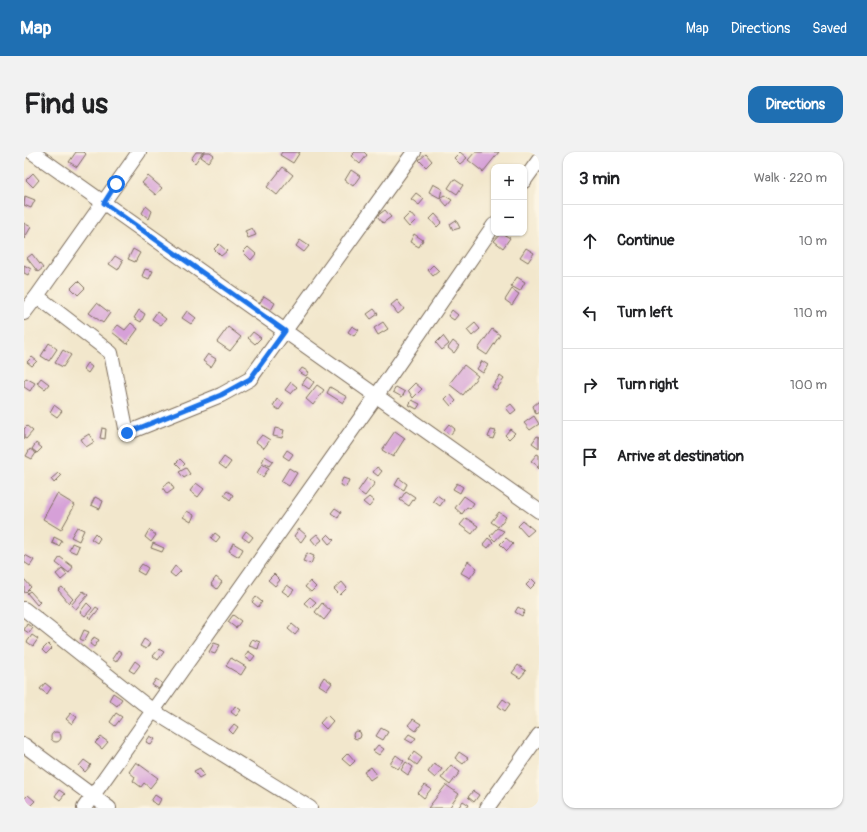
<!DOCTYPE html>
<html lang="en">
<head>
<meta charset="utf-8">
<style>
  body { margin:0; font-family:Pangolin,sans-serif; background:#f2f2f2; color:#202124 }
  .controls { position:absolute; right:12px; top:12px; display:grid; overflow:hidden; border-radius:8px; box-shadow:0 1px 3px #0004 }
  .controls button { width:36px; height:36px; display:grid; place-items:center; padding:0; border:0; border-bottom:1px solid #e0e0e0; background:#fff; color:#202124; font:20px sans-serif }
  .stop { position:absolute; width:12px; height:12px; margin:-9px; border:3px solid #1a73e8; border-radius:50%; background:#fff }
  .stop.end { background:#1a73e8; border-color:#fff; box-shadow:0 1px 4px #0008 }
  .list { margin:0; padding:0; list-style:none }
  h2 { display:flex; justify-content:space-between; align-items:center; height:52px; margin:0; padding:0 16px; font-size:17px }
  h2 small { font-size:13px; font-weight:400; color:#757577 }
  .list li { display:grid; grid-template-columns:26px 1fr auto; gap:12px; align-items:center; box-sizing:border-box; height:72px; padding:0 16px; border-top:1px solid #e0e0e0 }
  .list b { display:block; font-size:15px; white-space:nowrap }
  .list em { font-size:13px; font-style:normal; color:#757577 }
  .icon { flex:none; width:22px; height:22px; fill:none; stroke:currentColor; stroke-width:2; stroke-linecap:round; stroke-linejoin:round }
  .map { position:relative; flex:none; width:515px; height:656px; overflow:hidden; border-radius:12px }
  header { display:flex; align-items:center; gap:24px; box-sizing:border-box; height:56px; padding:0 20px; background:#1f6fb2; color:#fff }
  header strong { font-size:19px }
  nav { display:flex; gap:22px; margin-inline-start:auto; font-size:14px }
  .intro { display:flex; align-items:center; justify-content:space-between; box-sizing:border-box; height:96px; padding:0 24px }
  h1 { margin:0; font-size:28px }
  .button { padding:10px 18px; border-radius:12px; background:#1f6fb2; color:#fff; font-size:14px; font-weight:700 }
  main { display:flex; gap:24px; padding:0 24px }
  aside { flex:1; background:#fff; border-radius:12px; box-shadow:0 1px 3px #0004 }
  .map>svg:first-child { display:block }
  .building { fill:#d6a0d8 }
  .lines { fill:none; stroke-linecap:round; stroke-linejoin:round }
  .minor-casing { stroke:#7b6c5b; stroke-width:16 }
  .minor { stroke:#fff; stroke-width:14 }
  .route { stroke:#1a73e8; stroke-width:5 }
</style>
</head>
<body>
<header>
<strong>Map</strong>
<nav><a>Map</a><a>Directions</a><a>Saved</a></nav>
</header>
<div class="intro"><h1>Find us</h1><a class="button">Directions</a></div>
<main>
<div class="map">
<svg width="515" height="656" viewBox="0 0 515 656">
  <rect width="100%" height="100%" fill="#fcf5e5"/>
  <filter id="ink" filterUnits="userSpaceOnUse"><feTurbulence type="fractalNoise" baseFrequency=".025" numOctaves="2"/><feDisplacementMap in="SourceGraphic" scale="8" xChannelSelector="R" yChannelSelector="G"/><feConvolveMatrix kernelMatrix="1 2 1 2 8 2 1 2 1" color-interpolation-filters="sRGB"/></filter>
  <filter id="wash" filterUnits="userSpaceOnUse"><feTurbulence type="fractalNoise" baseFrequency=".012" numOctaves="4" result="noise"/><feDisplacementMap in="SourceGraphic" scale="16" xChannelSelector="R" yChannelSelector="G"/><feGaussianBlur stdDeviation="0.9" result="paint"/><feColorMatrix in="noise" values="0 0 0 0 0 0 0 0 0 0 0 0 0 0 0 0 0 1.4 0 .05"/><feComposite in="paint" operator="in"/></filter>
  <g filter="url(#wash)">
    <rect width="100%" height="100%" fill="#f2e7cc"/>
    <g id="blocks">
      <!-- building -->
      <path class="building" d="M52 0H60L62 2 53 15 45 10Z
        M172 0H179L171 11 167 7Z
        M180 0H186L190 3 184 10 177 5Z
        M258 0H276L269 11 256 3Z
        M331 0H340L343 3 336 12 327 4Z
        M436 0 443 6 436 12 430 6Z
        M451 0H475L459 20 444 8Z
        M402 2 408 9 402 15 395 8Z
        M259 15 269 23 253 43 243 35Z
        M327 18 336 24 329 34 321 28Z
        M9 21 15 28 9 35 2 28Z
        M124 24 138 36 132 43 118 31Z
        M430 27 439 33 433 42 424 36Z
        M409 32 418 37 416 46 420 43 428 48 423 54 416 46 405 40Z
        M392 41 400 47 395 53 387 47Z
        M1 44 11 48 7 56 0 53Z
        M122 54 128 59 125 67 118 61Z
        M361 58 367 65 359 71 353 64Z
        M386 61 392 68 385 75 379 68Z
        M411 62 418 70 413 75 406 67Z
        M432 68 436 76 429 78 426 72Z
        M0 71 7 75 0 87Z
        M228 76 232 83 224 86 221 79Z
        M477 81 486 86 479 96 470 89Z
        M390 82 399 88 395 95 386 90Z
        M276 88 285 94 280 100 272 94Z
        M195 92 203 99 197 104 190 97Z
        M224 95 232 102 227 108 219 100Z
        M502 96 510 101 504 110 496 105Z
        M109 97 116 101 111 110 104 107Z
        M8 102 19 116 14 120 3 106Z
        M91 104 99 109 94 118 85 112Z
        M0 113 7 117 4 123 0 121Z
        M409 113 415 119 409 124 404 118Z
        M121 117 129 119 125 127 118 124Z
        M493 125 501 130 496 139 487 134Z
        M54 129 61 136 54 143 47 136Z
        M488 137 495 142 488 153 481 148Z
        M240 144 251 151 247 158 235 152Z
        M373 148 380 157 374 162 367 153Z
        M73 151 86 161 79 171 65 161Z
        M350 157 354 162 347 167 343 162Z
        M115 158 121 162 117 170 110 166Z
        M428 158 434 163 430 168 424 164Z
        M163 159 172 166 167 172 158 166Z
        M133 160 142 167 137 173 128 167Z
        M359 170 364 177 354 183 350 176Z
        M107 171 114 177 103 192 88 180 94 173 101 178Z
        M451 171 456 177 448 184 443 178Z
        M328 174 335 178 330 184 324 180Z
        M204 175 217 185 206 199 193 190Z
        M468 177 476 183 463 203 454 197Z
        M229 180 237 186 231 192 224 186Z
        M419 184 425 192 418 198 412 191Z
        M429 189 435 194 430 201 424 196Z
        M25 191 33 197 25 209 17 204Z
        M39 198 47 203 39 215 31 211Z
        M184 202 192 207 187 215 179 209Z
        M8 205 13 209 8 214 3 210Z
        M458 209 464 213 459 221 453 217Z
        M63 211 68 215 64 221 59 217Z
        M440 213 454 224 439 243 425 232Z
        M278 216 285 220 282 224 275 220Z
        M476 224 480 227 472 238 468 235Z
        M283 225 290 230 285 237 278 232Z
        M2 226 11 231 6 239 0 235V229Z
        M17 226 25 232 21 237 13 231Z
        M267 230 273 235 267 242 261 238Z
        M391 231 398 237 389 246 384 238Z
        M293 233 300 238 289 253 282 247Z
        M306 235 323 245 319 251 303 241Z
        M372 235 381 240 378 245 369 240Z
        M426 242 432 249 427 254 421 247Z
        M253 247 260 251 255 258 249 254Z
        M388 248 396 252 393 257 385 253Z
        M515 249V260L512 262 509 254Z
        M487 252 492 258 487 262 482 256Z
        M30 253 38 259 33 265 26 260Z
        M510 264 515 272 506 278 500 271Z
        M425 272 431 277 426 283 420 278Z
        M3 274 9 279 2 287 0 286V277Z
        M78 276 82 277 81 287 76 286Z
        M251 276 260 278 258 286 249 284Z
        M486 277 491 281 485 287 481 283Z
        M467 278 472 279 469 287 464 285Z
        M371 279 381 286 369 305 358 298Z
        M65 282 70 290 62 295 57 287Z
        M238 283 246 288 240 296 232 290Z
        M513 284 515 285V296L508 291Z
        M12 291 18 296 13 301 8 297Z
        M6 297 12 301 8 307 2 304Z
        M263 298 269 302 265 308 259 304Z
        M513 302 515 303V317L513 315 514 314 507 309Z
        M241 304 249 309 245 314 238 310Z
        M200 305 207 310 202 317 195 312Z
        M156 307 161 312 157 316 152 311Z
        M238 312 245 316 239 325 233 321Z
        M353 315 358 319 354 324 349 320Z
        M162 316 166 322 160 326 155 320Z
        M265 316 273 321 265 334 257 329Z
        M34 321 37 324 30 331 27 327Z
        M319 326 325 328 322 335 316 333Z
        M343 326 351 331 341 344 334 339Z
        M375 326 383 332 380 338 371 333Z
        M146 330 150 337 143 342 138 335Z
        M172 331 180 337 174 345 166 339Z
        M433 331 439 335 436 341 429 337Z
        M203 339 209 343 206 348 200 343Z
        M382 339 391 345 385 354 376 348Z
        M33 342 51 353 37 378 19 367Z
        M413 343 420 348 416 354 409 349Z
        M440 344 450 351 446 357 443 355 438 362 431 356Z
        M71 345 79 349 76 357 67 353Z
        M345 345 350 349 345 355 339 350Z
        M311 356 317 360 314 366 307 361Z
        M163 359 170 363 167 370 159 365Z
        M475 360 482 365 474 375 467 370Z
        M442 366 454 374 448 382 436 373Z
        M499 369 510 378 503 384 494 374Z
        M53 375 60 378 55 389 47 385Z
        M473 376 480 379 471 389 466 384Z
        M275 377 282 383 277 390 270 384Z
        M125 378 132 383 127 390 121 385Z
        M222 379 229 385 225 390 218 385Z
        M71 381 76 386 73 391 67 387Z
        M191 381 196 385 192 390 187 386Z
        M293 382 298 388 292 393 287 387Z
        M304 382 310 388 305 392 300 386Z
        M30 385 38 389 35 394 28 391Z
        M464 386 469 390 464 396 459 392Z
        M482 386 489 392 483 399 476 392Z
        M48 391 55 394 52 401 45 398Z
        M129 391 140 396 138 400 127 396Z
        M209 391 219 397 215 405 205 399Z
        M283 401 290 404 287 412 279 409Z
        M1 403 10 408 6 414 0 410Z
        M36 405 49 415 45 421 32 411Z
        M444 409 453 416 446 426 437 421Z
        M118 412 124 416 120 423 113 419Z
        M151 414 157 419 151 425 146 421Z
        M38 417 43 423 37 428 32 422Z
        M250 422 256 428 251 434 244 428Z
        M192 425 198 430 193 437 187 432Z
        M0 427 7 435 1 441 0 439Z
        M508 427 512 431 506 437 502 433Z
        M286 429 292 435 287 440 281 435Z
        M318 430 323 436 316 443 310 437Z
        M263 433 270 438 265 444 258 439Z
        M38 435 49 447 45 451 34 438Z
        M6 439 16 450 13 453 3 441Z
        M59 439 64 443 52 457 47 453Z
        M232 445 238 450 234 455 228 450Z
        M286 445 292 450 286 456 280 451Z
        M63 451 68 456 61 464 56 460Z
        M298 451 307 459 300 468 291 460Z
        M72 455 75 457 67 467 64 465Z
        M494 455 501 459 498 464 491 460Z
        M209 463 217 469 212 476 204 470Z
        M3 472 9 476 5 481 0 478Z
        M268 472 275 478 271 483 264 477Z
        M60 478 65 480 60 489 56 487Z
        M8 483 14 487 9 494 3 490Z
        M70 485 75 488 70 495 66 492Z
        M120 487 126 491 122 497 116 494Z
        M228 487 236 490 234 497 225 494Z
        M190 491 196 493 191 502 185 500Z
        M24 492 28 496 22 502 18 498Z
        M135 497 140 500 134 508 129 504Z
        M94 498 98 501 92 510 88 507Z
        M224 499 231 504 227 509 221 505Z
        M207 506 222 515 217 523 202 514Z
        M111 509 116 513 110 521 105 518Z
        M494 513 502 519 496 526 488 521Z
        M300 525 308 531 303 538 295 533Z
        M132 527 138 531 135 537 128 533Z
        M21 531 27 536 23 542 16 537Z
        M89 541 98 547 93 554 85 548Z
        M479 547 486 552 481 559 474 554Z
        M211 554 217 558 212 564 207 560Z
        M47 561 53 565 48 572 42 567Z
        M92 561 98 565 91 574 86 570Z
        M303 563 309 569 302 577 296 571Z
        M389 567 397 572 392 579 384 573Z
        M210 572 214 575 209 582 205 578Z
        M357 576 364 580 359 588 352 584Z
        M329 583a4 4 0 1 1 8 0a4 4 0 1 1-8 0Z
        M27 585a5 5 0 1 1 10 0a5 5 0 1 1-10 0Z
        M385 582 392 586 388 591 381 587Z
        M126 584 131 587 127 593 122 590Z
        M77 585 84 590 78 597 71 591Z
        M354 593 360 597 355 603 349 599Z
        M390 600 398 606 393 613 385 607Z
        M435 600 444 606 439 612 431 606Z
        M324 601 331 609 326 614 318 607Z
        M372 603 380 609 374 617 366 612Z
        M60 608 67 613 61 620 55 614Z
        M112 610 134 626 126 636 120 631 117 635 109 629 111 625 105 620Z
        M382 610 389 615 384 623 377 618Z
        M410 612 418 617 411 626 404 620Z
        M427 613 436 620 426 633 417 626Z
        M347 615 353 623 346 628 340 620Z
        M176 616 180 623 175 626 170 619Z
        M401 633 407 637 400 646 394 641Z
        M422 633 435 642 425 656H404Z
        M35 638 41 642 36 648 31 644Z
        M449 639 455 643 450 650 444 645Z
        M4 643 11 649 5 655 0 651V647Z
        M131 643 137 647 134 653 127 649Z
        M439 649 445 653 443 656H434Z"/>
    </g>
  </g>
  <g filter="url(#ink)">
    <use href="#blocks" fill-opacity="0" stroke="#7b6c5b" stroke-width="1"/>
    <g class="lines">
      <!-- minor casing -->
      <g class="minor-casing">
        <path id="minor" d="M8 0 515 359
          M500 29 515 8
          M13 144 115 0
          M0 161 13 144 87 201 103 281 197 243 226 227 390 0
          M0 457 129 559 286 656
          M0 593 85 656
          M60 656 353 243 470 73
          M463 656 515 583"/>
      </g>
      <!-- minor -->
      <use href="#minor" class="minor"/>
    </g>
  </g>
  <g class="lines" filter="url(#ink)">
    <!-- route -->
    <path class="route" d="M92 32 80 51 261 179 226 227 197 243 103 281"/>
  </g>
</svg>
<div class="controls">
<button>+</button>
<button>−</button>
</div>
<div class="stop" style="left:92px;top:32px"></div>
<div class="stop end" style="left:103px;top:281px"></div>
</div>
<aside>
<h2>3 min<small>Walk · 220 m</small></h2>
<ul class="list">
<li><svg class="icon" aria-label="ahead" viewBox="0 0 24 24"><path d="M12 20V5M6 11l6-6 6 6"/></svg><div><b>Continue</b></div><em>10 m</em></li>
<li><svg class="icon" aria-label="left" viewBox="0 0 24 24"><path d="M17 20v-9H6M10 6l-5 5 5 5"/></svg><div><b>Turn left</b></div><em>110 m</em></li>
<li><svg class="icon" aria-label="right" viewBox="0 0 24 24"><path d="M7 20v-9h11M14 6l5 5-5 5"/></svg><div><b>Turn right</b></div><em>100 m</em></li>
<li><svg class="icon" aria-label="arrive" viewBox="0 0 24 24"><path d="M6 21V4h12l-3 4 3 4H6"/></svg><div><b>Arrive at destination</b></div></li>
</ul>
</aside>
</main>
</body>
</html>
